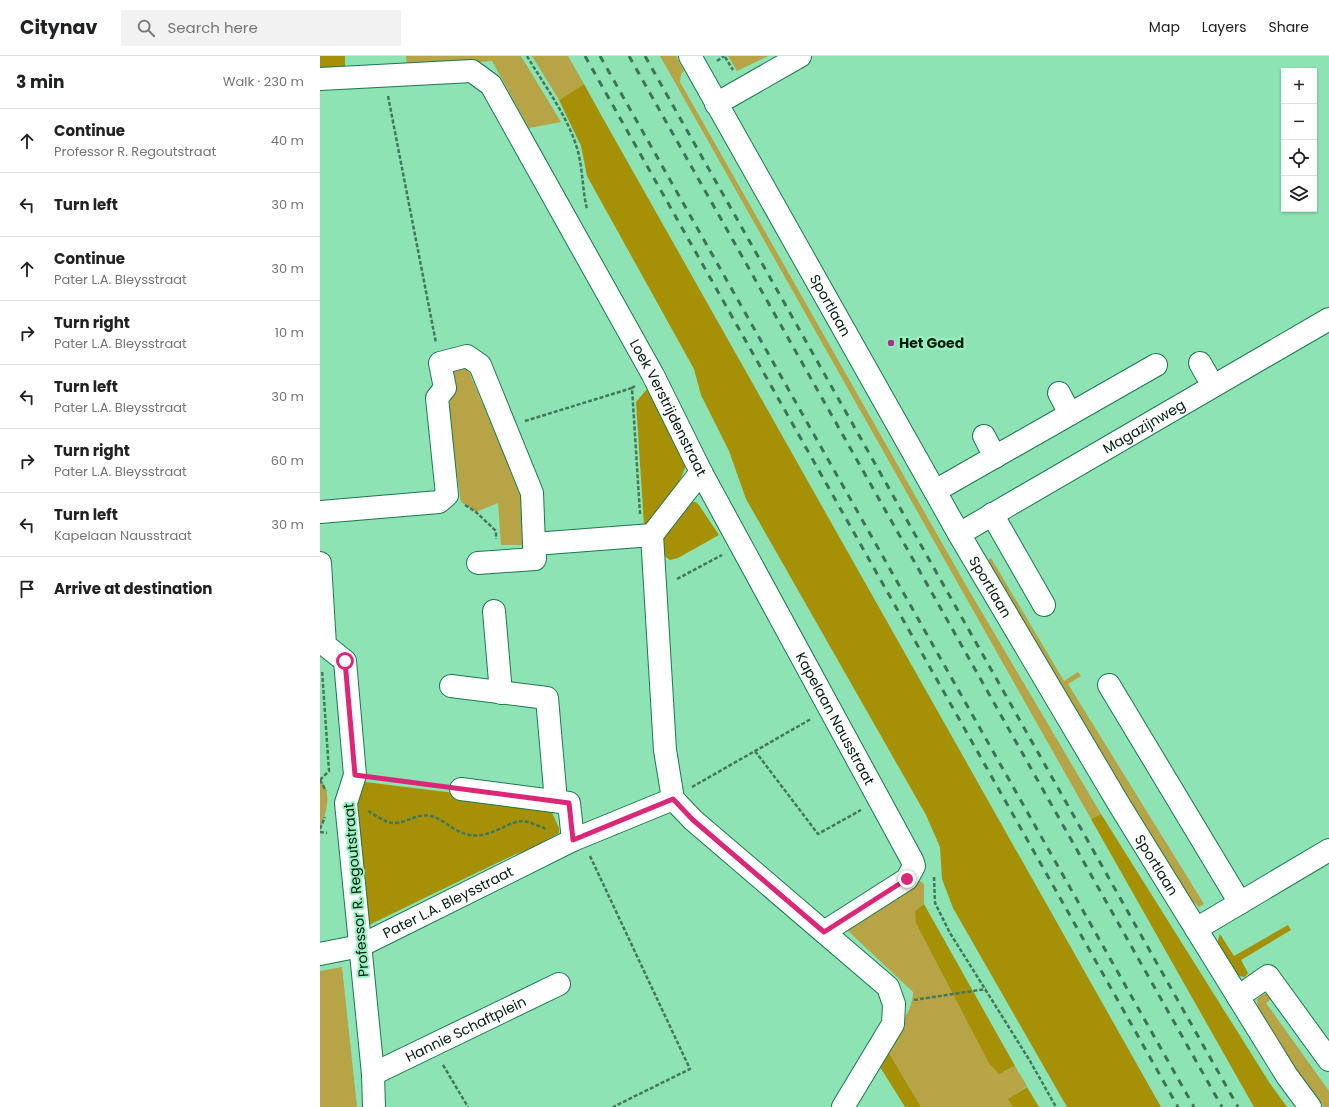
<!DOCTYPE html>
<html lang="en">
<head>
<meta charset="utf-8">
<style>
  body { margin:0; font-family:Poppins,sans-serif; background:#f2f2f2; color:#202124 }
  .controls { position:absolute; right:12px; top:12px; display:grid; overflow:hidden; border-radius:0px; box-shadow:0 1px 3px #0004 }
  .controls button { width:36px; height:36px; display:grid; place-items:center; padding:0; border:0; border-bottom:1px solid #e0e0e0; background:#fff; color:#202124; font:20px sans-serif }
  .stop { position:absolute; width:12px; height:12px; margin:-9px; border:3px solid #db2777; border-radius:50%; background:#fff }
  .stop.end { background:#db2777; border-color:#fff; box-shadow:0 1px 4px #0008 }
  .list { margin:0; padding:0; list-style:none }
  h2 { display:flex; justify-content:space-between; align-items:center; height:52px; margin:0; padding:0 16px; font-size:17px }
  h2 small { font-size:13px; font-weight:400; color:#757577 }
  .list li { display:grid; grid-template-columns:26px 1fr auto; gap:12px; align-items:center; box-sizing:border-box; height:64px; padding:0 16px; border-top:1px solid #e0e0e0 }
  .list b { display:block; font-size:15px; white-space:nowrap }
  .list p { margin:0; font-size:13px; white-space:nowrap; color:#757577 }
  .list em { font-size:13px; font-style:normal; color:#757577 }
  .icon { flex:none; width:22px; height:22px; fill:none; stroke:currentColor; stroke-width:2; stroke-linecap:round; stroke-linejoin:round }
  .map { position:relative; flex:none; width:1009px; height:1051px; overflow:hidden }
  header { display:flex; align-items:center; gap:24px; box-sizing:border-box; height:56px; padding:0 20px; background:#fff; border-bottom:1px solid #e0e0e0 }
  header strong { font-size:19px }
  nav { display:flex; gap:22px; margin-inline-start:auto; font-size:14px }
  .search { width:280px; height:36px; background:#f2f2f2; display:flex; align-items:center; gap:10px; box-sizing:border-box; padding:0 14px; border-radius:0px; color:#757577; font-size:15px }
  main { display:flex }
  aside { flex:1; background:#fff }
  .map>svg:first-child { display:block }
  .green { fill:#b6a447 }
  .forest { fill:#a59006 }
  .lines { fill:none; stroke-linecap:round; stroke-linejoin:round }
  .minor-casing { stroke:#1b794e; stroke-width:24 }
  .path { stroke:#43785b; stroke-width:2.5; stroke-dasharray:4 2; stroke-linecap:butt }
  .minor { stroke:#fff; stroke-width:22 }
  .rail { stroke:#3f7357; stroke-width:3; stroke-dasharray:7 7; stroke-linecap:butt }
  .route { stroke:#db2777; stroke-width:5 }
  .poi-dot { fill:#a5318b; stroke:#9af1c0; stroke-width:1.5 }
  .labels { text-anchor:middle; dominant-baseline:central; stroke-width:4; stroke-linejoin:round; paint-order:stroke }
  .street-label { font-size:14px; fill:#021c0f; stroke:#9af1c0 }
  .poi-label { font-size:14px; font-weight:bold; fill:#021c0f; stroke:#9af1c0; text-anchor:start }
</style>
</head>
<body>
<header>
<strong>Citynav</strong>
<div class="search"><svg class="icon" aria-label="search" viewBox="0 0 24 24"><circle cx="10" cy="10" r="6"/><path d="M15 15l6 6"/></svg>Search here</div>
<nav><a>Map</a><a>Layers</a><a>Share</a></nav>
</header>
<main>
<aside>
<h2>3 min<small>Walk · 230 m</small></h2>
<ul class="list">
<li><svg class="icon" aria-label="ahead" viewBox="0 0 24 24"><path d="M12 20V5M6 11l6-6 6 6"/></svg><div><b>Continue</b><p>Professor R. Regoutstraat</p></div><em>40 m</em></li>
<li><svg class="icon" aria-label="left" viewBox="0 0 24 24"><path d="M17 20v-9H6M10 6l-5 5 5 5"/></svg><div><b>Turn left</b></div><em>30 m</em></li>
<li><svg class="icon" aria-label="ahead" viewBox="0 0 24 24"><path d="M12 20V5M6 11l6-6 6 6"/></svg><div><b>Continue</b><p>Pater L.A. Bleysstraat</p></div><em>30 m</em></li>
<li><svg class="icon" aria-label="right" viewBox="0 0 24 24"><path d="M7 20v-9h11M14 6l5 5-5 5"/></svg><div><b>Turn right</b><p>Pater L.A. Bleysstraat</p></div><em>10 m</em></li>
<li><svg class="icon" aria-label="left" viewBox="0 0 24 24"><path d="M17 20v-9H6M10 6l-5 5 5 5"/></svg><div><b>Turn left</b><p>Pater L.A. Bleysstraat</p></div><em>30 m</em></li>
<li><svg class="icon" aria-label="right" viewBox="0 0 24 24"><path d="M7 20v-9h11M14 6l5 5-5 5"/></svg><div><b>Turn right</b><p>Pater L.A. Bleysstraat</p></div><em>60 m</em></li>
<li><svg class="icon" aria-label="left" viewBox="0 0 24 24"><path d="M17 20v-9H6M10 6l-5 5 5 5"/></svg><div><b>Turn left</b><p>Kapelaan Nausstraat</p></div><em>30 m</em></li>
<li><svg class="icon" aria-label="arrive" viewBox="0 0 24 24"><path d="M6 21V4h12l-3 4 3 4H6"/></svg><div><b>Arrive at destination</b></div></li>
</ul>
</aside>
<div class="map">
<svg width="1009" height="1051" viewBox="0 0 1009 1051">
  <rect width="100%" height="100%" fill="#8de3b3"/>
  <!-- green -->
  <path class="green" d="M86 0H201L241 66 209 72 172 5 87 12Z
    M212 0H248L264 28 239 44Z
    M340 0H356L364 15 361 18 360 26 647 531 781 758 771 763Z
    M408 0H448L417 15Z
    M147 311 205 448V489H181L178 447 156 456 141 446 127 352 131 344 125 315Z
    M671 502 744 625 758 616 761 620 748 628 884 848 879 851 868 841 670 509 668 504Z
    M0 723C13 737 6 757 0 773Z
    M596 822 604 828V848L595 855 684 1016 695 1010 707 1030 689 1043 693 1051H601L566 992C576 975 593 955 593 936L526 873Z
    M22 911 37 1051H0V915Z
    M948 937 955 940 946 947 1009 1035V1051H1004L967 1000 938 953 937 944 941 939Z"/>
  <!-- forest -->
  <path class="forest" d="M0 0H25V15H0Z
    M264 28 280 57 841 1051H747L633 852 622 823 620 791 606 759 426 443 409 395 381 339 374 313 267 120 261 90 239 44Z
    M328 332 367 405C361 429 345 448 331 468L324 469 316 346Z
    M370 446H376L379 449 399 479 358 502 350 504 343 499 342 474Z
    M45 726 216 747 230 752 239 772V777L205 796 196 798 156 817 49 869 36 742 39 727Z
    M781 758 949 1026 967 1051H934L771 763Z
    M604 848 695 1010 679 1018 669 1007 596 867 595 855Z
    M968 869 971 874 921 904 928 917 925 921 918 920 897 887 900 878 914 900Z
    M566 992 601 1051H585L557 1006Z
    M707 1031 719 1051H693L688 1043Z"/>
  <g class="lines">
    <!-- minor casing -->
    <g class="minor-casing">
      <g id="minor">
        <path id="s1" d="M370 0 639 478 800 750 967 1020 990 1051"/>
        <path id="s2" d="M0 23 152 15 171 29 333 319 381 416 592 804 594 810 587 823 504 876"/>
        <path d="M396 48 480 0"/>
        <path d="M880 307 893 330"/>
        <path d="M739 337 750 358"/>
        <path d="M664 380 675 401"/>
        <path d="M615 435 836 309"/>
        <path d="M0 456 119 446 127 439 117 342 125 332 120 307 147 300 160 309 212 437 214 488 332 479"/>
        <path d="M672 458 724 549"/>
        <path id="s3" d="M639 478 1009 263"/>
        <path d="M0 507 5 589 25 605 35 719 26 747 53 1018 54 1051"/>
        <path d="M158 507 215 503 214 488"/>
        <path d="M174 555 181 637"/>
        <path d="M789 629 920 847"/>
        <path d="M131 630 227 642 236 745"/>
        <path d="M141 733 249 747 253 784"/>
        <path d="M353 743 345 694 332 479 381 416"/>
        <path d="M876 873 1009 794"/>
        <path id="s4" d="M0 898 40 890 253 784 353 743 373 764 568 931 574 948 573 968 523 1051"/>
        <path d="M918 941 948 920 1009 1004"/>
        <path id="s5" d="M53 1018 239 928"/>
      </g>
    </g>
    <!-- path -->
    <path class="path" d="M207 0C224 29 247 59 257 92 263 112 262 133 267 153
      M405 1 413 14
      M397 5 404 0
      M68 40 116 287
      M315 330 312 332 320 458
      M205 365 312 332
      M145 449 156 456 176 475V483
      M357 523 402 499
      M435 695 498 778 541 754
      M56 722 121 731
      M0 724 9 715 2 614
      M0 724 6 735
      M372 731 491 663
      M48 755C56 759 66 768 76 767 89 766 97 757 111 760 125 764 135 777 150 779 168 782 180 771 196 766 205 763 217 769 226 773
      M0 773 5 761
      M0 776 7 777
      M270 800 370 1013 293 1051
      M614 821 615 847 630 877 710 1005 736 1051
      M594 944 666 933
      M123 1009 148 1051"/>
    <!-- minor -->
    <use href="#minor" class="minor"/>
    <!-- rail -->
    <path class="rail" d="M265 0 858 1051
      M280 0 874 1051
      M309 0 902 1051
      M325 0 918 1051"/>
  </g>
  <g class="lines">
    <!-- route -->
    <path class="route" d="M25 605 35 719 249 747 253 784 353 743 373 764 504 876 587 823"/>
  </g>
  <!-- markers -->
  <circle class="poi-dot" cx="571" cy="287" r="4"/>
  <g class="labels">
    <!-- street labels -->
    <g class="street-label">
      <text stroke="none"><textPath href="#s1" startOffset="286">Sportlaan</textPath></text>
      <text stroke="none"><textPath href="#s2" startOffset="544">Loek Verstrijdenstraat</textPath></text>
      <text stroke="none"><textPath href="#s3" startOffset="214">Magazijnweg</textPath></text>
      <text stroke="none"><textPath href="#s1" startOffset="610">Sportlaan</textPath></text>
      <text stroke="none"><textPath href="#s2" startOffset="897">Kapelaan Nausstraat</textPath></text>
      <text stroke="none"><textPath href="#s1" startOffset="934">Sportlaan</textPath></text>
      <text transform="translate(36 834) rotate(-95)">Professor R. Regoutstraat</text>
      <text stroke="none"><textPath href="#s4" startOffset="139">Pater L.A. Bleysstraat</textPath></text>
      <text stroke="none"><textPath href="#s5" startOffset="103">Hannie Schaftplein</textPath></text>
    </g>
    <!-- poi labels -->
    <g class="poi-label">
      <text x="579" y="287">Het Goed</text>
    </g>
  </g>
</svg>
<div class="controls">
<button>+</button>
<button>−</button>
<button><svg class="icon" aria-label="locate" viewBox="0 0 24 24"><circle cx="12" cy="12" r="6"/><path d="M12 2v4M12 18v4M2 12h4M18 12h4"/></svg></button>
<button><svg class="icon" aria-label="layers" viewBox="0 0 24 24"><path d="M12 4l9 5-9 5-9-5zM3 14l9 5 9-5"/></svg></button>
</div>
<div class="stop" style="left:25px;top:605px"></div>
<div class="stop end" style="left:587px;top:823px"></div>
</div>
</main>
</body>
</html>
